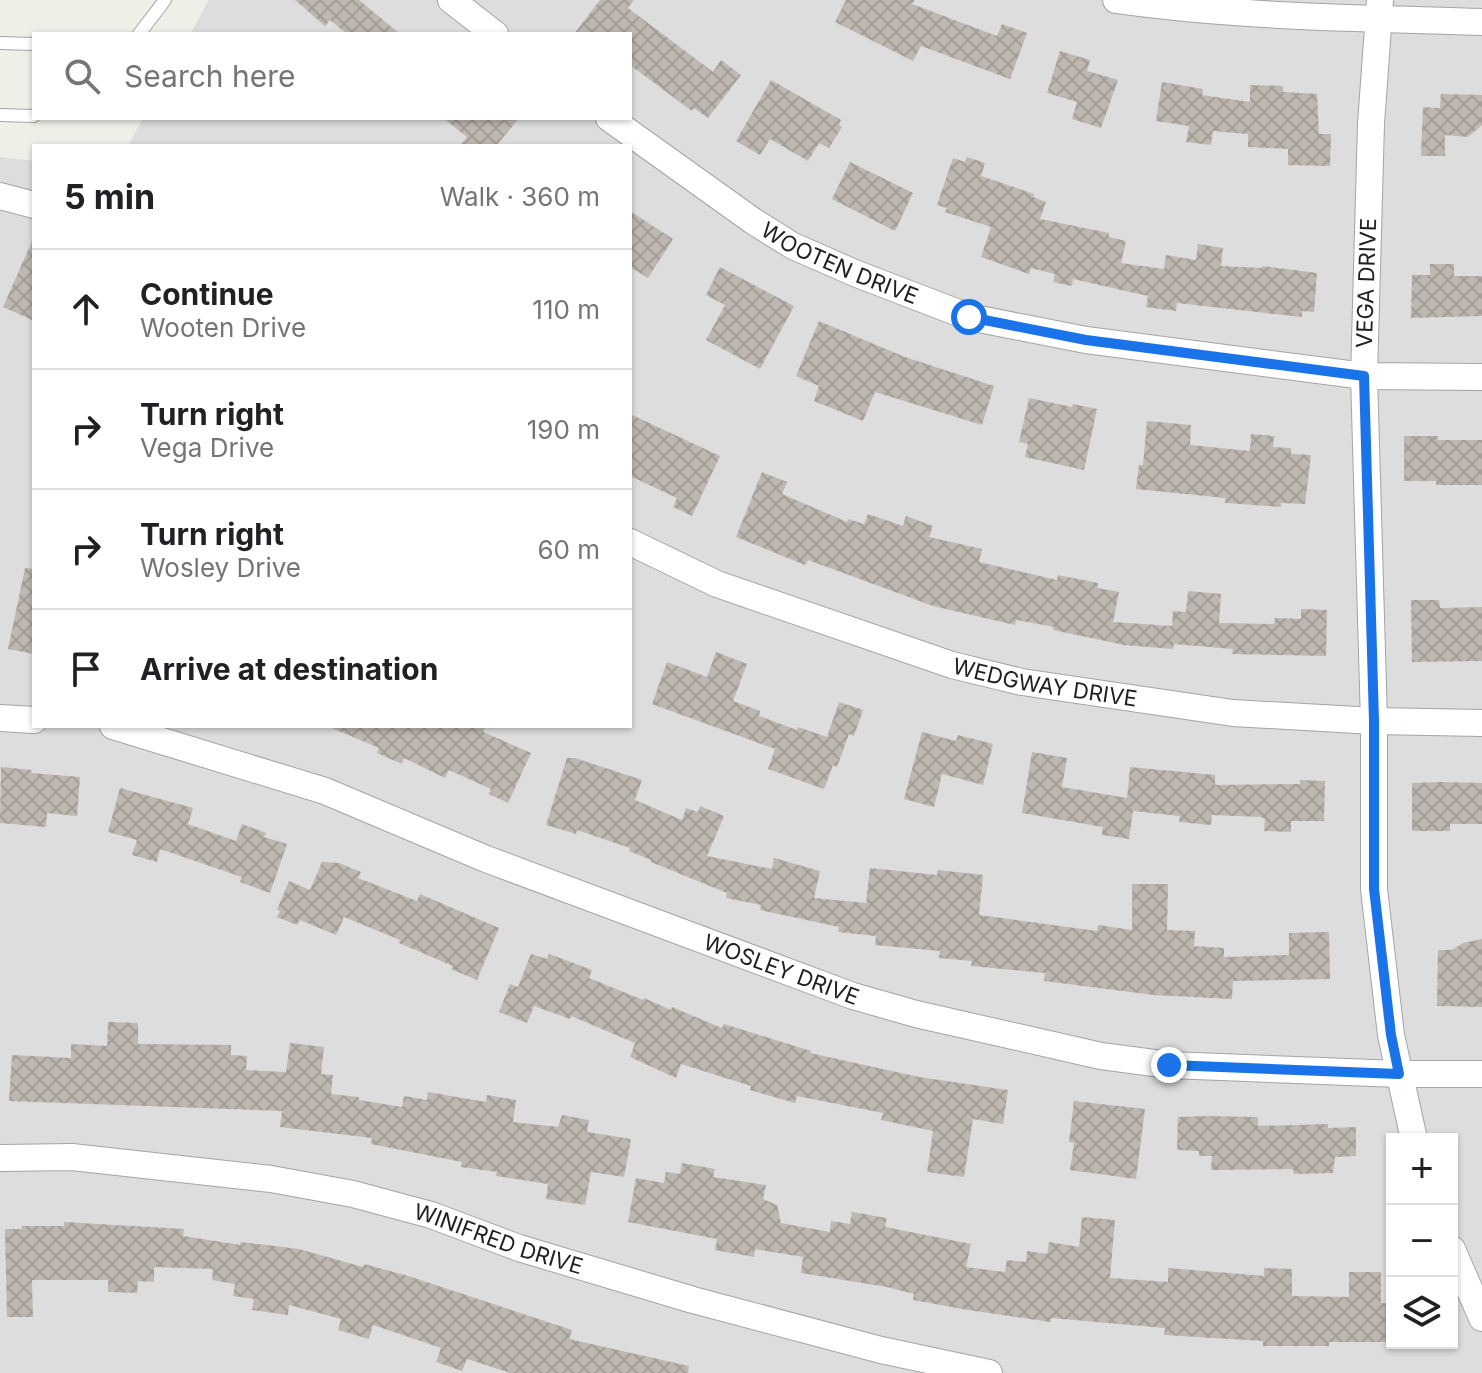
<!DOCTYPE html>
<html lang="en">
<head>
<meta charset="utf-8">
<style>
  body { margin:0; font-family:Inter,sans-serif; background:#f6f6f6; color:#202124 }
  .controls { position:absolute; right:24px; bottom:24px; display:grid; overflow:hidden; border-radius:0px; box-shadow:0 2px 6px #0004 }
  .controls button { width:72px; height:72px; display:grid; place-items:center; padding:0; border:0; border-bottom:2px solid #e0e0e0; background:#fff; color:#202124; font:40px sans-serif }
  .stop { position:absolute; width:24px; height:24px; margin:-18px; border:6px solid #1a73e8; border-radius:50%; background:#fff }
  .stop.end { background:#1a73e8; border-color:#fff; box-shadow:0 2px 8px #0008 }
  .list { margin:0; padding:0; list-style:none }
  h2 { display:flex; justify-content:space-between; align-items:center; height:104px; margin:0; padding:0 32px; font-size:34px }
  h2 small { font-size:26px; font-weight:400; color:#757577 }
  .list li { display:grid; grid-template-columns:52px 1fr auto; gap:24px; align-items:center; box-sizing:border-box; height:120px; padding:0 32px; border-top:2px solid #e0e0e0 }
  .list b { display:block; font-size:30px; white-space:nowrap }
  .list p { margin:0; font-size:26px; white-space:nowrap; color:#757577 }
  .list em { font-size:26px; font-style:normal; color:#757577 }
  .icon { flex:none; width:44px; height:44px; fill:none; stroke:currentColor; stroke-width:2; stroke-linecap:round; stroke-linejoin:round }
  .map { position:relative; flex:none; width:1482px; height:1373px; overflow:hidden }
  .search { position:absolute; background:#fff; box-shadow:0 2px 6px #0004; left:32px; top:32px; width:600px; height:88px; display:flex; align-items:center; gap:20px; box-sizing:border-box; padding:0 28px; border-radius:0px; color:#757577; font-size:30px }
  .panel { position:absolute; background:#fff; box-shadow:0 2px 6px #0004; left:32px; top:144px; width:600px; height:584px; border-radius:0px }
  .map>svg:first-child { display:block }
  .residential { fill:#dedddd; fill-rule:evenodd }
  .building { fill:url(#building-cross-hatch) }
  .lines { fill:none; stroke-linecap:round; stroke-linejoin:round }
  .service-casing { stroke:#a4a4a4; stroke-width:14 }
  .minor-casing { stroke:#a4a4a4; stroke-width:28 }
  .service { stroke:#fff; stroke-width:12 }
  .minor { stroke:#fff; stroke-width:26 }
  .route { stroke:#1a73e8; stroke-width:10 }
  .labels { text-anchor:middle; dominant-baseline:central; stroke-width:6; stroke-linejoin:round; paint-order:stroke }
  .street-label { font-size:22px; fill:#202020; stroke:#fff }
</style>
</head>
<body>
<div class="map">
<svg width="1482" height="1373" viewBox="0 0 1482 1373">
  <defs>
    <pattern id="building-cross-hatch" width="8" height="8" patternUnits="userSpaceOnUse" patternTransform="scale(2)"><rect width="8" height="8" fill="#bdb7b0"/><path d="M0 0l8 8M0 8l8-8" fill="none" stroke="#a29d97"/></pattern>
  </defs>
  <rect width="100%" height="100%" fill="#efeee7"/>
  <!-- residential -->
  <path class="residential" d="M209 0H1482V1373H0V157L34 161V726H630V146H128L143 118H630V34H190ZM1392 1139H1452V1343H1392Z"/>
  <!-- building -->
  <path class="building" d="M295 0H359L400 34H347L330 20 325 26Z
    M600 0H634L628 8 713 72 721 60 741 75 708 118 694 108 692 111 630 65V34H574Z
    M846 0H915L912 4 997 36 1002 24 1027 33 1010 79 921 46 913 61 835 22Z
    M1060 51 1090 60 1087 71 1118 80 1101 128 1072 119 1077 102 1047 93Z
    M771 80 841 120 839 125 842 127 829 148 819 143 808 161 770 139 760 155 736 141Z
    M1162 82 1203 89 1202 95 1250 102V85L1283 86V92L1317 94 1319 134H1331L1330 166 1288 165V149L1248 147V134L1213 131 1211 145 1186 142 1189 126 1156 121Z
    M1441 94 1482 95V125L1468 137 1445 135V156H1421L1423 107 1440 108Z
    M443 118H519L496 146H460L467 137Z
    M967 157 985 163 981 176 1034 194 1033 197 1046 202 1040 219 1109 233V237L1126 241 1121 263 1164 269 1166 255 1196 260 1198 244 1223 248 1221 266 1262 268V266L1317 273 1314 312 1302 311V317L1177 303 1176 311 1146 307 1148 296 1073 279 1072 286 1053 282 1055 274 1031 268 1029 274 981 257 991 227 945 212 947 208 937 205 953 158 965 162Z
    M850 162 913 193 895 231 832 199Z
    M630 211 673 239 648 278 630 267Z
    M34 237V321L3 307Z
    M1430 264H1454V276H1482V316L1411 318 1412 275H1430Z
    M720 267 794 306 760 369 706 340 725 305 706 295Z
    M819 321 905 357 994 386 982 425 875 392 863 421 814 401 819 386 796 376Z
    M1029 398 1072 407 1073 404 1097 409 1084 470 1025 457 1028 444 1019 442Z
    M630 414 720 456 692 516 673 507 677 498 630 476Z
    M1147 421 1191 425 1190 445 1250 451 1251 434 1274 436 1273 447 1291 448V454L1311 455 1305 504 1281 503V507L1225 503V498L1136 489 1139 465H1143Z
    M1404 436H1438V440H1482V485H1436V481H1404Z
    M762 472 787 482 782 494 847 522 848 519 864 524 868 514 903 526 906 516 933 526 929 537 982 549 979 562 1057 580 1058 575 1098 583 1097 588 1119 592 1113 622 1172 626 1173 611 1186 612 1188 591 1221 594 1219 623 1274 624 1275 618 1301 619V609L1327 610 1326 656 1232 654 1233 649 1174 644 1173 649 1124 645 1053 630 1054 627 1016 620 1015 625 933 606 808 560 805 565 736 537Z
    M25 568 34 569V654L8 649Z
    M1411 600H1439L1440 608 1482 607V661L1412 662Z
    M716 652 747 664 733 701 760 711 759 716 797 730 798 727 827 737 839 702 863 710 854 736 849 734 837 767 833 765 824 789 768 769 775 749 652 704 667 662 707 677Z
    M327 726H486L483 732 531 753 508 803 489 794 491 789 449 770 445 778 404 758 402 764 377 753 379 748Z
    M922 732 956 741 958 735 993 744 983 785 942 774 934 807 904 799Z
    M1032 752 1067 758 1062 787 1127 798 1130 767 1215 775V785L1300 784V780L1325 781 1324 821H1291V832L1264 831 1265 819 1261 817 1212 815 1211 825 1179 822 1180 816 1133 811 1129 839 1102 835 1103 827 1022 813Z
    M567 758H575L642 780 635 800 682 820 686 808 698 812 700 806 724 816 707 856 772 869 774 858 820 871 814 898 866 903 870 868 937 875 938 870 983 875 979 915 1097 931 1098 925 1132 930V884H1168L1167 930 1195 931 1194 946 1224 948V957L1289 955V933L1329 932 1330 979 1233 981 1232 999 1154 995 1044 981 1045 973 971 966 972 961 939 958 940 951 875 945 876 936 838 932 839 927 760 910 761 905 726 898 727 893 651 862V860L629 851 630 848 577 830 576 834 546 825Z
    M1 767 32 770 31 773 80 777 77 816 47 813 46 827 0 823Z
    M1441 782 1482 783V824H1450V831H1412V783Z
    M120 788 193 808 188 824 236 841 242 824 266 833 264 837 287 844 270 893 240 882 242 877 160 849 157 862 132 855 137 840 108 832Z
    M322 862 339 863 361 872 358 878 417 901 420 894 499 928 477 980 451 969 453 966 399 943 400 940 344 917 336 935 300 920 297 925 277 917 280 911 277 910 289 881 310 890Z
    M1482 939V1007L1437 1006 1438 950H1452L1463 943Z
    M531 954 547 959 549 954 592 970 589 978 643 1000 644 998 671 1010 672 1007 722 1028 724 1024 811 1051 810 1053 919 1077 1008 1090 1003 1124 973 1119 964 1177 927 1172 933 1131 881 1120 883 1113 797 1096 795 1103 750 1090 751 1086 681 1064 676 1078 630 1057 635 1043 571 1016 570 1019 534 1006 527 1023 499 1012 510 984 518 987Z
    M108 1022 138 1023V1044L231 1045V1055L247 1056 246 1070 286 1072 290 1043 324 1047 321 1074 333 1075 331 1094 359 1097V1100L402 1107 404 1096 427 1100 428 1092 486 1102 487 1095 516 1100 513 1122 558 1127 562 1115 589 1120 587 1132 631 1139 624 1177 591 1172 585 1205 546 1199 548 1184 496 1176 497 1172 461 1167 462 1162 371 1144 372 1138 280 1127 282 1111 9 1101 12 1055 71 1058V1044L107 1046Z
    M1074 1101 1145 1109 1136 1179 1070 1170 1074 1143 1069 1142Z
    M1204 1116 1258 1117V1126L1328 1124V1128L1356 1127V1156L1335 1157 1333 1173 1294 1174 1293 1169 1211 1170 1212 1156H1199V1151L1177 1150 1178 1117Z
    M682 1163 715 1169 713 1177 766 1185 763 1199 777 1205 781 1223 830 1232 831 1221 850 1224 852 1212 887 1218 885 1227 971 1244 966 1267 1005 1272 1007 1260 1026 1262 1027 1251 1047 1254 1049 1242 1079 1247 1082 1217 1115 1220 1110 1278 1168 1282V1268L1264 1276V1268L1292 1269V1296L1349 1297V1272H1381V1303L1392 1304V1342H1329V1346H1263V1341L1164 1335 1165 1328 1051 1318 1050 1322 968 1310 913 1300 914 1294 887 1287 801 1273 803 1257 755 1249 754 1257 715 1250 717 1239 628 1222 636 1178 664 1183 666 1172 680 1174Z
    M64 1222 184 1229 183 1236 240 1245 241 1242 299 1249 363 1267 364 1264 405 1275 572 1330 569 1339 689 1366 688 1373H511L467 1359 462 1371 436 1362 441 1348 373 1325 369 1339 338 1330 341 1319 289 1305 288 1315 252 1310 254 1299 233 1296 235 1284 212 1280 213 1269 154 1267V1282L138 1281 137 1293 108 1292V1280H32L33 1317H7L5 1229H22V1226H64Z"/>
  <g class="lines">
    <!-- service casing -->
    <g class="service-casing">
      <path id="service" d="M139 34 165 0
        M0 43 34 44
        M0 115 34 116"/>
    </g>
    <!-- minor casing -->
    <g class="minor-casing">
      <g id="minor">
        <path d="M451 0 495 34"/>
        <path d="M1116 0C1237 17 1360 18 1482 22"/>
        <path d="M1380 0 1371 124 1364 376 1374 721V889L1391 1035 1414 1139"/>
        <path id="s1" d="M609 118 753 221 793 246 857 274 969 317 1086 340 1364 376 1482 377"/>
        <path d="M0 196 34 205"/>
        <path id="s2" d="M630 542 717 584 952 665 1022 682 1233 713 1374 721 1482 723"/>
        <path d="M0 718 34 720"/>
        <path id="s3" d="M113 726 325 791 486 859 853 996 916 1014 1101 1056 1169 1065 1399 1074H1482"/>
        <path id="s4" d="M0 1158 72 1157 271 1179 353 1194 431 1215 519 1248 693 1300 881 1350 989 1373"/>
        <path d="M1452 1249 1482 1318"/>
      </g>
    </g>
    <!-- service -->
    <use href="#service" class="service"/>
    <!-- minor -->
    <use href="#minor" class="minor"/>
  </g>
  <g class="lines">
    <!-- route -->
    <path class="route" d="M969 317 1086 340 1364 376 1374 721V889L1391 1035 1399 1074 1169 1065"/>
  </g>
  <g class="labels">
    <!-- street labels -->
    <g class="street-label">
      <text stroke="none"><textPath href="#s1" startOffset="274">WOOTEN DRIVE</textPath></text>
      <text transform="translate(1366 283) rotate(-88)">VEGA DRIVE</text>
      <text stroke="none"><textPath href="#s2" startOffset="440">WEDGWAY DRIVE</textPath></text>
      <text stroke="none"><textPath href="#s3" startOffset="712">WOSLEY DRIVE</textPath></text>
      <text stroke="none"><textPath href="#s4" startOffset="508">WINIFRED DRIVE</textPath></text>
    </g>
  </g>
</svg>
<div class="controls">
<button>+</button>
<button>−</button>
<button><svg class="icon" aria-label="layers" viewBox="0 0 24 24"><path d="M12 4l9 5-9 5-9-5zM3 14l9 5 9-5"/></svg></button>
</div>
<div class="stop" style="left:969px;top:317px"></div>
<div class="stop end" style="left:1169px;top:1065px"></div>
<div class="search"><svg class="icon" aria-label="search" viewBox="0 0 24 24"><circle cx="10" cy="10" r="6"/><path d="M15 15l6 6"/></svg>Search here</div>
<section class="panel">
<h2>5 min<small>Walk · 360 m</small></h2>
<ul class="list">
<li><svg class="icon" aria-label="ahead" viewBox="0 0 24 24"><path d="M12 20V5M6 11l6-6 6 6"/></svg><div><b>Continue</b><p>Wooten Drive</p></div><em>110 m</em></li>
<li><svg class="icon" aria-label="right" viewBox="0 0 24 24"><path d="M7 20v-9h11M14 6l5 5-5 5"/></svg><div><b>Turn right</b><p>Vega Drive</p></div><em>190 m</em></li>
<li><svg class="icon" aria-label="right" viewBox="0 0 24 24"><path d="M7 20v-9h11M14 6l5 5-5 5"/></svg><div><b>Turn right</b><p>Wosley Drive</p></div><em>60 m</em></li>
<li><svg class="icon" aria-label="arrive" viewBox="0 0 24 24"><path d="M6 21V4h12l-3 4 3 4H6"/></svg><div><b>Arrive at destination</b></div></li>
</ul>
</section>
</div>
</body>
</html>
